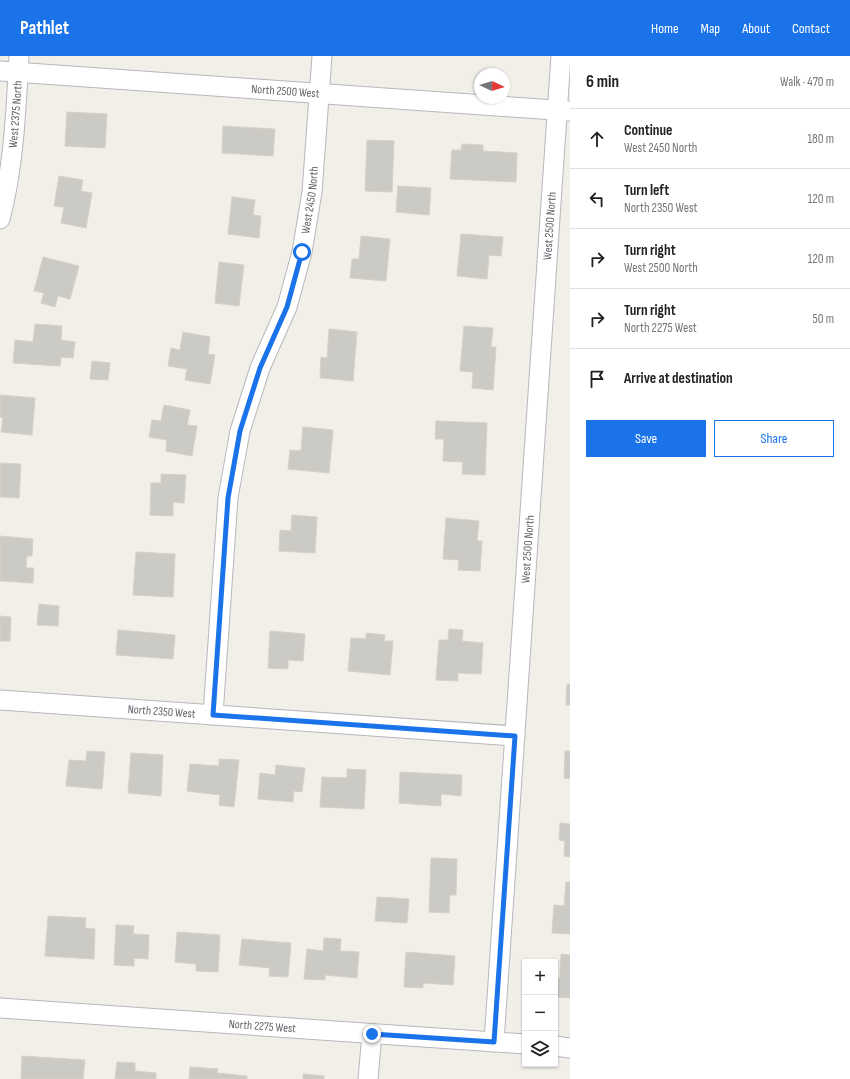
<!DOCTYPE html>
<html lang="en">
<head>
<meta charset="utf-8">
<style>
  body { margin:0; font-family:"Sofia Sans Condensed",sans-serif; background:#f6f6f6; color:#222 }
  .controls { position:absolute; right:12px; bottom:12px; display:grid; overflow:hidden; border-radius:0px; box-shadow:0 1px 3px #0004 }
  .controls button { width:36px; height:36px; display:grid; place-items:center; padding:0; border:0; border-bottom:1px solid #e0e0e0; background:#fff; color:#222; font:20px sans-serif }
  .compass { position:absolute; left:474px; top:12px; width:36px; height:36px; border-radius:50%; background:#fff; box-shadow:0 1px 3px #0004; rotate:94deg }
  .stop { position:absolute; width:12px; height:12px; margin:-9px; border:3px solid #1a73e8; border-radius:50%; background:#fff }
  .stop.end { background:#1a73e8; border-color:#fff; box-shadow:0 1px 4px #0008 }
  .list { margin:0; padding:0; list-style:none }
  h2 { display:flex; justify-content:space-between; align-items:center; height:52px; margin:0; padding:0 16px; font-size:17px }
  h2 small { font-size:13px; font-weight:400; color:#767676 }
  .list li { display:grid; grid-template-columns:26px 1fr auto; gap:12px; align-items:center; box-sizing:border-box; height:60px; padding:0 16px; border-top:1px solid #e0e0e0 }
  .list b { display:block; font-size:15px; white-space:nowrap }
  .list p { margin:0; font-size:13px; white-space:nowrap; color:#767676 }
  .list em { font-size:13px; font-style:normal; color:#767676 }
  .actions { display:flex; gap:8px; padding:12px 16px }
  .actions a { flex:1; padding:9px 0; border:1px solid #1a73e8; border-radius:0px; text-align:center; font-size:14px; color:#1a73e8 }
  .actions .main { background:#1a73e8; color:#fff }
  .icon { flex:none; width:22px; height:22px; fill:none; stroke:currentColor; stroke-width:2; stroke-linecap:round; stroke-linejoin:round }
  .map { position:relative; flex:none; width:570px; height:1023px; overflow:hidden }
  header { display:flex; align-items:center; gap:24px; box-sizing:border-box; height:56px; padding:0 20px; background:#1a73e8; color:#fff }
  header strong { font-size:19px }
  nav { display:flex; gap:22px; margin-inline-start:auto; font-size:14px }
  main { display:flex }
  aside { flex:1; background:#fff }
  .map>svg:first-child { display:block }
  .building { fill:#cccac5; stroke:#d6d1c6 }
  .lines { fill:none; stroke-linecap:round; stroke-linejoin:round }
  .street-casing { stroke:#b5b8bc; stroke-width:21 }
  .street { stroke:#fff; stroke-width:19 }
  .route { stroke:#1a73e8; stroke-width:5 }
  .labels { text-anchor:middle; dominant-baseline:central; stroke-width:3; stroke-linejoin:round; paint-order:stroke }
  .street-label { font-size:12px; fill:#5f6368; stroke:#fff }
</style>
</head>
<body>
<header>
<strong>Pathlet</strong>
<nav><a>Home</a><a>Map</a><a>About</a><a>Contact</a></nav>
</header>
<main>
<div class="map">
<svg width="570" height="1023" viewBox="0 0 570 1023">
  <rect width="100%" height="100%" fill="#f1efe8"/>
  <!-- building -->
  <path class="building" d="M67 56 107 58 105 92 65 90Z
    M223 70 275 73 273 100 222 97Z
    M367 84 394 85 392 136 365 135Z
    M462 88 483 89V95L517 97 516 126 450 123 452 94H461Z
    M59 120 83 124 81 135 92 137 86 172 61 167 64 151 54 150Z
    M398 130 431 132 429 159 396 156Z
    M232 141 255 144 253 159 261 160 259 182 228 178Z
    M461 178 503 181 501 200 489 199 487 223 457 220Z
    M361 180 390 183 386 225 350 222 352 203H359Z
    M43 201 79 210 70 243 58 240 55 251 41 247 44 237 34 235Z
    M219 206 244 209 239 250 215 247Z
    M35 268 62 270 61 284 75 286 73 302 61 301 60 310 13 307 15 284 33 286Z
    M464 270 493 272 491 291H496L493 334 472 332 473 316 460 315Z
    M329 273 357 276 353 325 320 322 321 301 327 302Z
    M183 276 210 281 208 298 215 299 210 328 185 324 187 313 168 310 171 292 180 294Z
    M92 305 110 307 108 324 90 323Z
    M0 339 35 342 32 379 1 376 3 362 0 361Z
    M164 349 190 354 187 369 197 370 192 400 166 395 167 384 149 381 152 364 161 365Z
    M436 365 487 367 485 419 462 418 463 406 443 405 444 383H435Z
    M303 371 333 374 329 417 288 413 290 394 301 395Z
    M0 407 21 408 19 442 0 441Z
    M161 418 186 419 184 447 173 446V460L150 459 151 427H161Z
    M292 459 317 461 315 497 279 495 280 474 291 475Z
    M446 462 479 465 477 485H482L480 515 458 514 459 504 443 503Z
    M0 480 33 483 32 500H27L26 512H34L33 527 0 525Z
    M136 496 175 498 173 541 133 539Z
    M39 548 59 550 58 570 37 569Z
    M0 560 11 561 10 585H0Z
    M449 573 463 574 462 585 483 587 481 618 458 617V625L436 624 439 584H448Z
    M118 574 175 579 173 603 116 599Z
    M270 575 305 578 303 605 288 604V613L268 612Z
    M366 577 385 579 384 585H393L390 619 348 615 351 582 366 583Z
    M567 628H570V649H566Z
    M87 695 105 696 102 733 66 730 69 704 86 705Z
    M565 695H570V723L564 722Z
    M131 697 163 699 161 740 128 737Z
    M219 703 239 704 234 751 219 749 220 739 187 735 190 708 219 710Z
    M276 709 305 712 302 736 294 735 293 746 258 743 260 717 275 719Z
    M347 713 366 714 364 753 320 751 322 721 347 722Z
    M400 716 462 719 461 740 441 738V750L399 747Z
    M560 767 570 768V801L564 800 565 785 559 784Z
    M431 802 457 803 456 839H450L449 857 429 856Z
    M566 826H570V878L552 877 554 849 564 850Z
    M377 841 409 843 407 867 375 865Z
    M48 860 86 862 85 872 95 873 94 903 45 900Z
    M116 869 134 870 133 878 149 879 148 903 134 902V910L114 909Z
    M177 876 220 879 218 916 196 915V908L175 906Z
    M324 882 341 883 340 895 359 896 357 922 325 919V924L304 923 307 893 323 895Z
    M242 883 291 887 288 921 269 920 270 912 239 909Z
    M406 896 455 900 453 929 423 927V932L404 931Z
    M561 898 570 899V942L555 941V922H560Z
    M22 1000 85 1004 83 1023H21Z
    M117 1006 135 1007V1015L156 1017V1023H115Z
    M190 1011 218 1013 217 1017 247 1020V1023H189Z
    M303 1018 324 1020V1023H303Z"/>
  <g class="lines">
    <!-- street casing -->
    <g class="street-casing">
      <g id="street">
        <path id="s1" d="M0 15 569 55"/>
        <path id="s2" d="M0 163C14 110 16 54 19 0"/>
        <path id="s3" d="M0 644 515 680"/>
        <path id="s4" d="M213 659 228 442 240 375 260 312 287 251 302 196 312 136 322 0"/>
        <path id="s5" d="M0 952 525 988"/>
        <path id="s6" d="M494 986 561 0"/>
        <path d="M555 990 570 992"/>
        <path d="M368 1023 372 978"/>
      </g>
    </g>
    <!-- street -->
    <use href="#street" class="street"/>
  </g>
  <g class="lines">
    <!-- route -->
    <path class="route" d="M302 196 287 251 260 312 240 375 228 442 213 659 515 680 494 986 372 978"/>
  </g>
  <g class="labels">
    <!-- street labels -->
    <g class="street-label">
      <text stroke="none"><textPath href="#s1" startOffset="286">North 2500 West</textPath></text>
      <text stroke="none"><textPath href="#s2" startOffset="106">West 2375 North</textPath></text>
      <text stroke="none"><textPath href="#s4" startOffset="528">West 2450 North</textPath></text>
      <text stroke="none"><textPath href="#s6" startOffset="818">West 2500 North</textPath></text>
      <text stroke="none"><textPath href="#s6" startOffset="494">West 2500 North</textPath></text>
      <text stroke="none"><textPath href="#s3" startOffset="162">North 2350 West</textPath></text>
      <text stroke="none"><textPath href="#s5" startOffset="263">North 2275 West</textPath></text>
    </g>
  </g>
</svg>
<div class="controls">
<button>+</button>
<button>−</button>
<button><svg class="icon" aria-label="layers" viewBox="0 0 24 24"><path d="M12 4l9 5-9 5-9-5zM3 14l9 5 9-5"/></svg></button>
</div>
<svg class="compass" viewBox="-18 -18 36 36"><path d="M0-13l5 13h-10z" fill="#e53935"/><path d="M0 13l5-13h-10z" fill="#767676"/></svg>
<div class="stop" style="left:302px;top:196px"></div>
<div class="stop end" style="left:372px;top:978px"></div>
</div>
<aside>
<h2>6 min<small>Walk · 470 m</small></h2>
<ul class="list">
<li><svg class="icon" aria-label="ahead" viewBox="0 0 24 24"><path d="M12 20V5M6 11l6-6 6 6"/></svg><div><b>Continue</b><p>West 2450 North</p></div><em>180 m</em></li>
<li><svg class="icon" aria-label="left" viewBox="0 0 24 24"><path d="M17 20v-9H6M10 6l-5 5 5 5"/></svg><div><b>Turn left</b><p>North 2350 West</p></div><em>120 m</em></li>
<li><svg class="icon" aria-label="right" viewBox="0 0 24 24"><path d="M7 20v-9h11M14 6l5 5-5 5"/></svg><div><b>Turn right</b><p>West 2500 North</p></div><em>120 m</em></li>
<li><svg class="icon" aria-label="right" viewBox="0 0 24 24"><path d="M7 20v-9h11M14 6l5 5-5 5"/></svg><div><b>Turn right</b><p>North 2275 West</p></div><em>50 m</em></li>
<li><svg class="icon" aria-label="arrive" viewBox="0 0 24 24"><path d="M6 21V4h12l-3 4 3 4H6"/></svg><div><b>Arrive at destination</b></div></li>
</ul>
<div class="actions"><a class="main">Save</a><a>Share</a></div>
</aside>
</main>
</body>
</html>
